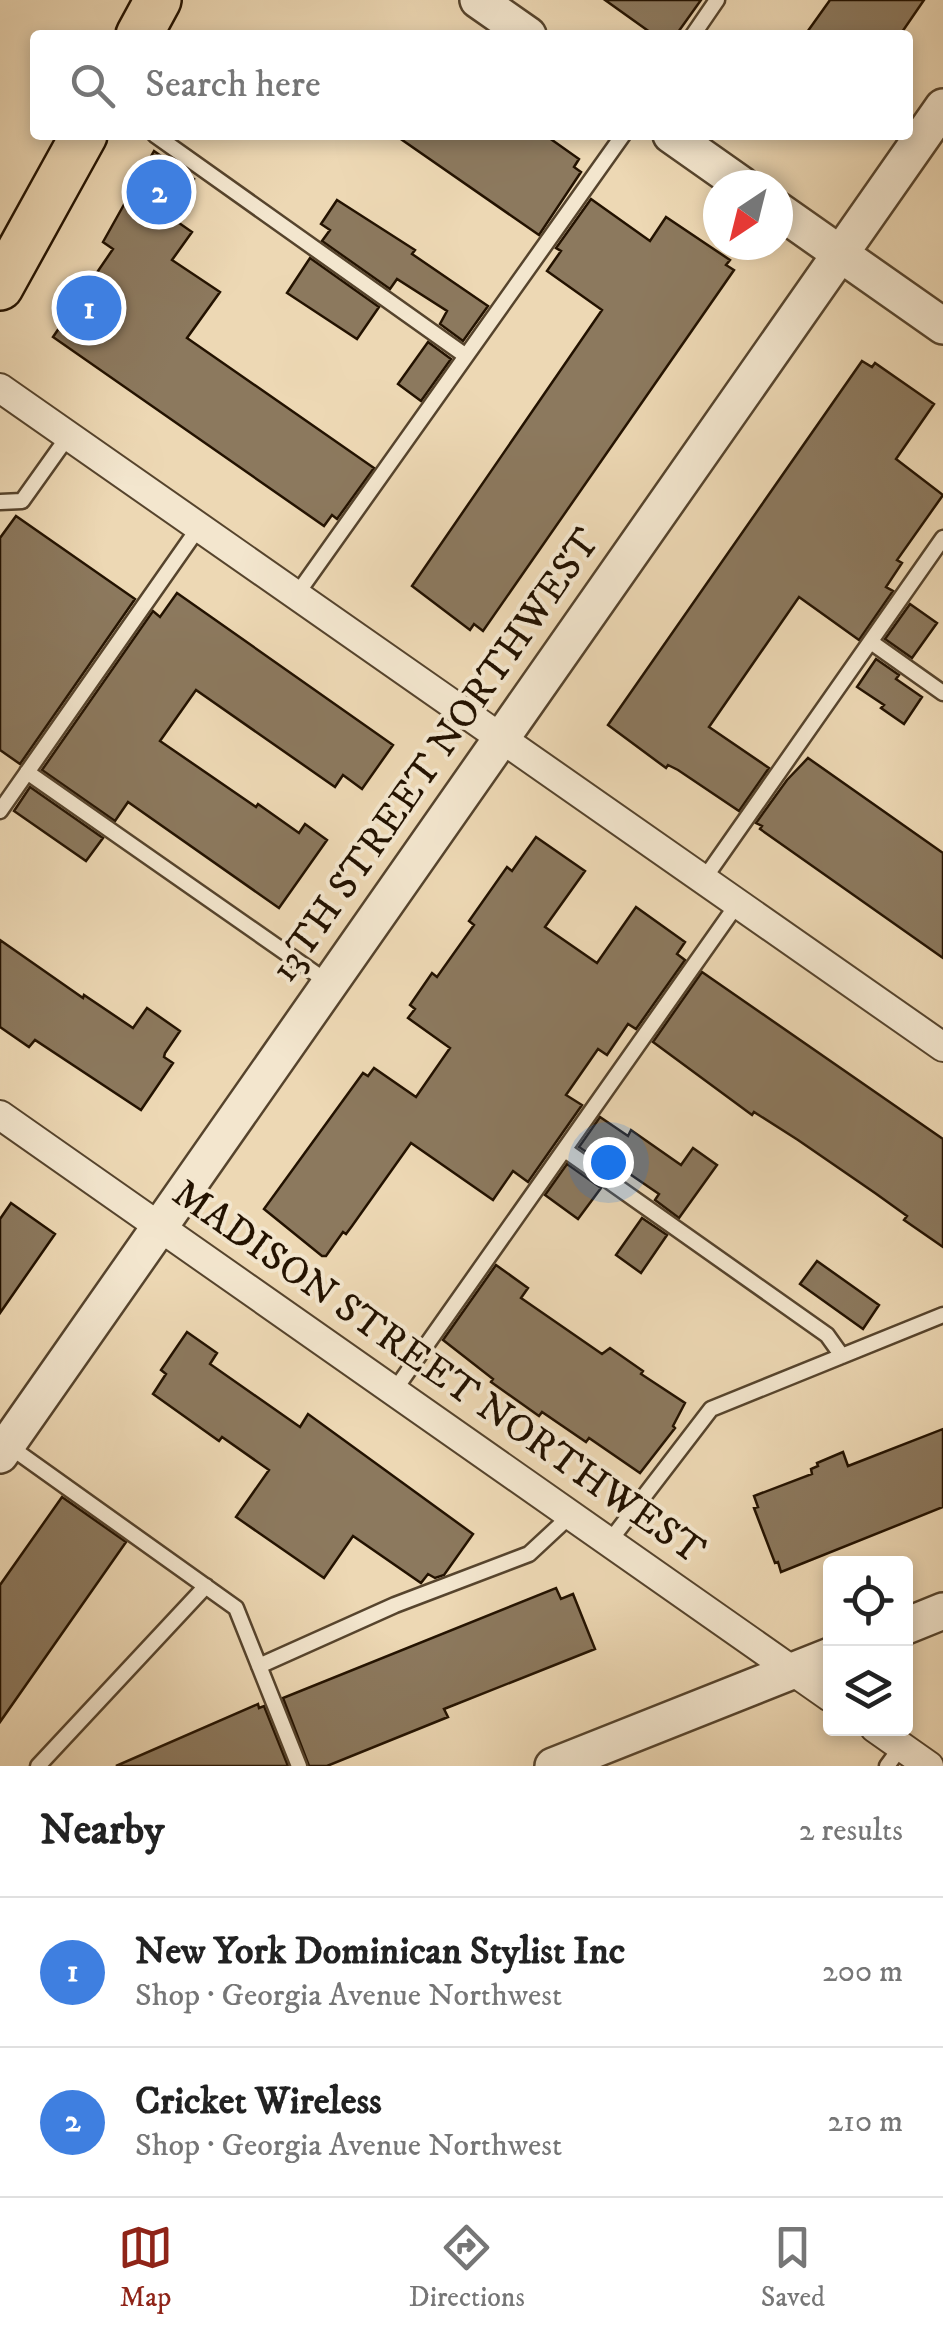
<!DOCTYPE html>
<html lang="en">
<head>
<meta charset="utf-8">
<style>
  body { margin:0; font-family:"IM FELL DW Pica",serif; background:#f2f2f2; color:#222 }
  .controls { position:absolute; right:30px; bottom:30px; display:grid; overflow:hidden; border-radius:10px; box-shadow:0 5px 15px #0003 }
  .controls button { width:90px; height:90px; display:grid; place-items:center; padding:0; border:0; border-bottom:2px solid #e0e0e0; background:#fff; color:#222; font:50px sans-serif }
  .compass { position:absolute; left:703px; top:170px; width:90px; height:90px; border-radius:50%; background:#fff; box-shadow:0 5px 15px #0003; rotate:215deg }
  .you { position:absolute; left:608px; top:1162px; width:35px; height:35px; margin:-25px; border:8px solid #fff; border-radius:50%; background:#1a73e8; box-shadow:0 0 0 15px #1a73e833 }
  .badge { display:grid; place-items:center; width:65px; height:65px; border-radius:50%; background:#8f2418; color:#fff; font-size:32px; font-weight:700 }
  .pin { position:absolute; translate:-50% -50%; border:5px solid #fff; box-shadow:0 2px 10px #0006 }
  .list { margin:0; padding:0; list-style:none }
  h2 { display:flex; justify-content:space-between; align-items:center; height:130px; margin:0; padding:0 40px; font-size:42px }
  h2 small { font-size:32px; font-weight:400; color:#767676 }
  .list li { display:grid; grid-template-columns:65px 1fr auto; gap:30px; align-items:center; box-sizing:border-box; height:150px; padding:0 40px; border-top:2px solid #e0e0e0 }
  .list b { display:block; font-size:38px; white-space:nowrap }
  .list p { margin:0; font-size:32px; white-space:nowrap; color:#767676 }
  .list em { font-size:32px; font-style:normal; color:#767676 }
  .icon { flex:none; width:55px; height:55px; fill:none; stroke:currentColor; stroke-width:2; stroke-linecap:round; stroke-linejoin:round }
  .map { position:relative; flex:none; width:943px; height:1766px; overflow:hidden }
  .search { position:absolute; background:#fff; box-shadow:0 5px 15px #0003; left:30px; right:30px; top:30px; height:110px; display:flex; align-items:center; gap:25px; box-sizing:border-box; padding:0 35px; border-radius:10px; color:#767676; font-size:38px }
  .sheet { height:430px; background:#fff }
  nav { display:flex; justify-content:space-around; align-items:center; box-sizing:border-box; height:140px; border-top:2px solid #e0e0e0; background:#fff; font-size:28px; color:#767676 }
  nav a { display:grid; justify-items:center; gap:5px }
  nav .on { color:#8f2418 }
  .map>svg:first-child { display:block }
  .building { fill:#8c795e; stroke:#231200; stroke-width:2.5 }
  .lines { fill:none; stroke-linecap:round; stroke-linejoin:round }
  .service-casing { stroke:#56442d; stroke-width:19 }
  .minor-casing { stroke:#56442d; stroke-width:32 }
  .tertiary-casing { stroke:#56442d; stroke-width:40 }
  .trunk-casing { stroke:#231200; stroke-width:50 }
  .service { stroke:#f3e6ce; stroke-width:14 }
  .minor { stroke:#f3e6ce; stroke-width:28 }
  .tertiary { stroke:#f3e6ce; stroke-width:35 }
  .trunk { stroke:#edd8b4; stroke-width:45 }
  .labels { text-anchor:middle; dominant-baseline:central; stroke-width:8; stroke-linejoin:round; paint-order:stroke }
  .street-label { font-size:40px; fill:#231200; stroke:#f3e6ce }
</style>
</head>
<body>
<div class="map">
<svg width="943" height="1766" viewBox="0 0 943 1766">
  <rect width="100%" height="100%" fill="#edd8b4"/>
  <filter id="stains"><feTurbulence type="fractalNoise" baseFrequency=".002" numOctaves="4"/><feColorMatrix values="0 0 0 0 .2 0 0 0 0 .09 0 0 0 0 .02 0 0 0 .5 -.17"/></filter>
  <radialGradient id="worn" r=".72"><stop offset=".6" stop-color="#630" stop-opacity="0"/><stop offset="1" stop-color="#630" stop-opacity=".3"/></radialGradient>
  <!-- building -->
  <path class="building" d="M605 0H701L676 35H654Z
    M830 0H924L900 35H805Z
    M395 135H545L579 159 574 167 581 172 539 235Z
    M154 151 194 179 169 216 192 232 172 260 220 292 187 338 374 468 337 519 332 515 324 526 53 337 113 249 103 242Z
    M591 199 650 241 666 217 730 260 726 265 734 270 483 631 474 624 470 630 412 586 602 310 547 271 561 251 556 248Z
    M337 200 415 250 412 254 488 306 463 341 440 324 447 311 397 279 390 289 322 241 330 230 321 224Z
    M310 258 379 307 357 339 287 293Z
    M428 342 451 359 421 401 398 384Z
    M862 361 872 367 875 363 934 404 896 459 943 495 897 560 902 563 886 587 893 591 859 640 799 597 709 727 769 768 739 811 678 770 668 765 666 768 608 725Z
    M16 516 135 599 20 764 0 750V538Z
    M177 593 393 745 362 789 343 775 335 787 196 690 160 741 256 807 258 804 299 833 305 824 327 840 279 908 128 802 115 821 42 770 153 611 160 617Z
    M910 604 937 623 912 658 885 639Z
    M876 659 899 675 896 679 922 697 904 724 881 708 884 705 857 687Z
    M808 758 943 853V958L760 829 762 826 756 823 787 780Z
    M30 787 103 838 86 861 14 811Z
    M536 837 585 871 545 927 597 963 636 907 685 942 677 954 685 960 636 1029 628 1024 607 1055 598 1049 566 1095 582 1105 528 1182 513 1171 493 1200 411 1143 352 1226 346 1234 343 1232 326 1256H322L264 1209 363 1073 368 1076 374 1068 416 1097 450 1048 408 1018 415 1009 410 1005 432 973 437 977 474 925 469 921 507 867 512 871Z
    M0 940 83 998 84 995 133 1028 147 1008 180 1031 165 1053 164 1057 173 1063 141 1110 35 1040 29 1047 0 1027Z
    M702 972 943 1139V1247L904 1220 907 1216 875 1193 798 1140 754 1112 752 1115 653 1042Z
    M600 1117 628 1136 631 1130 681 1165 693 1148 717 1165 679 1218 655 1200 659 1194 618 1166 614 1171 579 1147Z
    M567 1164 601 1188 578 1219 545 1195Z
    M11 1203 55 1234 0 1313V1219Z
    M642 1218 667 1235 641 1273 616 1255Z
    M817 1261 879 1305 863 1329 800 1284Z
    M496 1265 528 1288 521 1298 602 1354 610 1348 643 1371 641 1374 685 1403 673 1426 675 1428 640 1473 589 1438 586 1442 542 1412 539 1416 491 1382 493 1379 443 1340Z
    M187 1332 217 1353 210 1364 300 1427 308 1414 473 1534 444 1575 435 1578 428 1574 421 1583 353 1536 324 1578 236 1517 269 1470 222 1437 219 1441 153 1394 166 1374 161 1370Z
    M943 1429V1507L781 1572 778 1562 775 1563 754 1508 758 1507 754 1496 812 1474 811 1469 818 1466 817 1463 843 1452 848 1466Z
    M62 1497 126 1542 0 1722V1585Z
    M556 1588 561 1599 573 1594 595 1649 444 1709 448 1717 327 1766H309L283 1698Z
    M258 1704 259 1708 264 1706 288 1766H116Z"/>
  <g class="lines">
    <!-- service casing -->
    <g class="service-casing">
      <path id="service" d="M693 35 717 0
        M155 135 466 356
        M0 502 22 501 69 435
        M297 594 623 135
        M871 642 943 693
        M27 772 329 983
        M0 811 199 527
        M704 879 943 538
        M565 1150 827 1335 842 1356
        M394 1391 738 903
        M9 1446 236 1608 299 1766
        M609 1542 711 1409 943 1315
        M259 1666 395 1605 529 1554 571 1515
        M38 1766 206 1586
        M887 1766 901 1747"/>
    </g>
    <!-- minor casing -->
    <g class="minor-casing">
      <path id="minor" d="M0 388 943 1047
        M0 1115 830 1697
        M875 1728 929 1766"/>
    </g>
    <!-- tertiary casing -->
    <g class="tertiary-casing">
      <path id="tertiary" d="M478 0 528 35
        M671 135 742 185
        M778 210 943 326
        M0 1455 943 107
        M906 1626 943 1611
        M553 1766 830 1656"/>
    </g>
    <!-- trunk casing -->
    <g class="trunk-casing">
      <path id="trunk" d="M139 35 158 0
        M0 287 84 135"/>
    </g>
    <!-- service -->
    <use href="#service" class="service"/>
    <!-- minor -->
    <use href="#minor" class="minor"/>
    <!-- tertiary -->
    <use href="#tertiary" class="tertiary"/>
    <!-- trunk -->
    <use href="#trunk" class="trunk"/>
  </g>
  <g class="labels">
    <!-- street labels -->
    <g class="street-label">
      <text transform="translate(436 756) rotate(-55)">13TH STREET NORTHWEST</text>
      <text transform="translate(438 1373) rotate(35)">MADISON STREET NORTHWEST</text>
    </g>
  </g>
  <rect width="100%" height="100%" filter="url(#stains)"/>
  <rect width="100%" height="100%" fill="url(#worn)"/>
</svg>
<div class="controls">
<button><svg class="icon" aria-label="locate" viewBox="0 0 24 24"><circle cx="12" cy="12" r="6"/><path d="M12 2v4M12 18v4M2 12h4M18 12h4"/></svg></button>
<button><svg class="icon" aria-label="layers" viewBox="0 0 24 24"><path d="M12 4l9 5-9 5-9-5zM3 14l9 5 9-5"/></svg></button>
</div>
<svg class="compass" viewBox="-18 -18 36 36"><path d="M0-13l5 13h-10z" fill="#e53935"/><path d="M0 13l5-13h-10z" fill="#767676"/></svg>
<div class="you"></div>
<div class="pin badge" style="left:89px;top:308px;background:#3f7fe0">1</div>
<div class="pin badge" style="left:159px;top:192px;background:#3f7fe0">2</div>
<div class="search"><svg class="icon" aria-label="search" viewBox="0 0 24 24"><circle cx="10" cy="10" r="6"/><path d="M15 15l6 6"/></svg>Search here</div>
</div>
<section class="sheet">
<h2>Nearby<small>2 results</small></h2>
<ul class="list">
<li><span class="badge" style="background:#3f7fe0">1</span><div><b>New York Dominican Stylist Inc</b><p>Shop · Georgia Avenue Northwest</p></div><em>200 m</em></li>
<li><span class="badge" style="background:#3f7fe0">2</span><div><b>Cricket Wireless</b><p>Shop · Georgia Avenue Northwest</p></div><em>210 m</em></li>
</ul>
</section>
<nav>
<a class="on"><svg class="icon" aria-label="map" viewBox="0 0 24 24"><path d="M3 6l6-2 6 2 6-2v14l-6 2-6-2-6 2zM9 4v14M15 6v14"/></svg>Map</a>
<a><svg class="icon" aria-label="directions" viewBox="0 0 24 24"><path d="M12 3l9 9-9 9-9-9zM9 14v-3h6M13 9l2 2-2 2"/></svg>Directions</a>
<a><svg class="icon" aria-label="saved" viewBox="0 0 24 24"><path d="M7 4h10v16l-5-4-5 4z"/></svg>Saved</a>
</nav>
</body>
</html>
